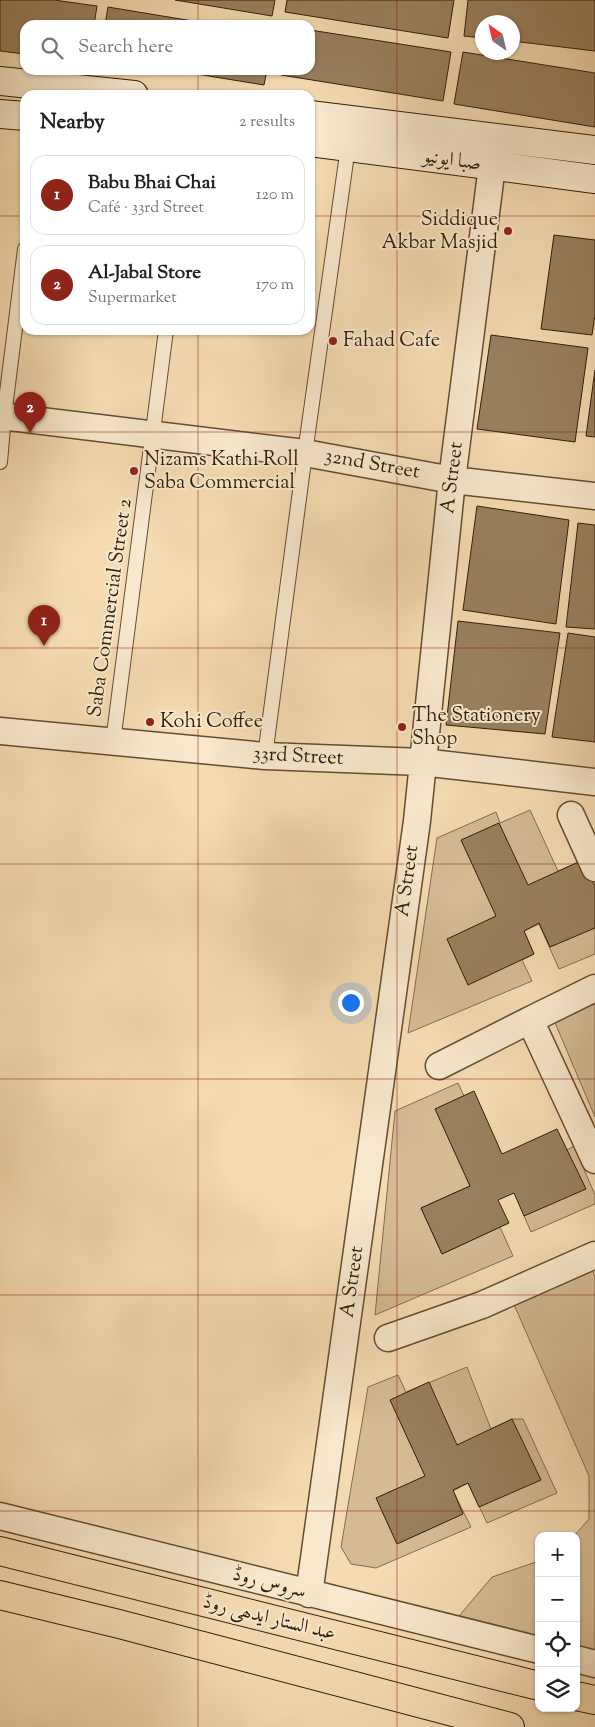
<!DOCTYPE html>
<html lang="en">
<head>
<meta charset="utf-8">
<style>
  body { margin:0; font-family:"Sorts Mill Goudy",Amiri,serif; background:#f2f2f2; color:#222 }
  .controls { position:absolute; right:15px; bottom:15px; display:grid; overflow:hidden; border-radius:10px; box-shadow:0 1px 4px #0004 }
  .controls button { width:45px; height:45px; display:grid; place-items:center; padding:0; border:0; border-bottom:1px solid #e0e0e0; background:#fff; color:#222; font:25px sans-serif }
  .compass { position:absolute; left:475px; top:15px; width:45px; height:45px; border-radius:50%; background:#fff; box-shadow:0 1px 4px #0004; rotate:326deg }
  .you { position:absolute; left:350px; top:1002px; width:18px; height:18px; margin:-12px; border:4px solid #fff; border-radius:50%; background:#1a73e8; box-shadow:0 0 0 8px #1a73e833 }
  .badge { display:grid; place-items:center; width:32px; height:32px; border-radius:50%; background:#8f2418; color:#fff; font-size:16px; font-weight:700 }
  .pin { position:absolute; translate:-50% -41px; filter:drop-shadow(0 1px 2px #0008) }
  .pin::after { content:''; position:absolute; top:26px; width:18px; height:15px; background:inherit; clip-path:polygon(0 0,100% 0,50% 100%) }
  .list { margin:0; padding:0; list-style:none }
  h2 { display:flex; justify-content:space-between; align-items:center; height:65px; margin:0; padding:0 20px; font-size:21px }
  h2 small { font-size:16px; font-weight:400; color:#767676 }
  .list li { display:grid; grid-template-columns:32px 1fr auto; gap:15px; align-items:center; box-sizing:border-box; height:80px; margin:0 10px 10px; padding:0 10px; border:1px solid #e0e0e0; border-radius:15px }
  .list b { display:block; font-size:19px; white-space:nowrap }
  .list p { margin:0; font-size:16px; white-space:nowrap; color:#767676 }
  .list em { font-size:16px; font-style:normal; color:#767676 }
  .icon { flex:none; width:28px; height:28px; fill:none; stroke:currentColor; stroke-width:2; stroke-linecap:round; stroke-linejoin:round }
  .map { position:relative; flex:none; width:595px; height:1727px; overflow:hidden }
  .search { position:absolute; background:#fff; box-shadow:0 1px 4px #0004; left:20px; top:20px; width:295px; height:55px; display:flex; align-items:center; gap:12px; box-sizing:border-box; padding:0 18px; border-radius:15px; color:#767676; font-size:19px }
  .panel { position:absolute; background:#fff; box-shadow:0 1px 4px #0004; left:20px; top:90px; width:295px; height:245px; border-radius:15px }
  .map>svg:first-child { display:block }
  .green { fill:#d4bb94; stroke:#846c4c }
  .building { fill:#98805e; stroke:#331d04 }
  .lines { fill:none; stroke-linecap:round; stroke-linejoin:round }
  .lane-casing { stroke:#644c30; stroke-width:16 }
  .street-casing { stroke:#644c30; stroke-width:29 }
  .secondary-casing { stroke:#331d04; stroke-width:30 }
  .primary-casing { stroke:#331d04; stroke-width:30 }
  .lane { stroke:#f8e8cd; stroke-width:14 }
  .street { stroke:#f8e8cd; stroke-width:26 }
  .secondary { stroke:#f8e8cd; stroke-width:28 }
  .primary { stroke:#f5dbb2; stroke-width:28 }
  .grid { fill:none; stroke:#8f2418; stroke-width:1; stroke-opacity:0.55 }
  .poi-dot { fill:#8f2418; stroke:#f8e8cd; stroke-width:2 }
  .labels { text-anchor:middle; dominant-baseline:central; stroke-width:4; stroke-linejoin:round; paint-order:stroke }
  .street-label { font-size:20px; fill:#331d04; stroke:#f8e8cd }
  .poi-label { font-size:20px; fill:#331d04; stroke:#f8e8cd; text-anchor:start }
</style>
</head>
<body>
<div class="map">
<svg width="595" height="1727" viewBox="0 0 595 1727">
  <rect width="100%" height="100%" fill="#f5dbb2"/>
  <filter id="stains"><feTurbulence type="fractalNoise" baseFrequency=".004" numOctaves="4"/><feColorMatrix values="0 0 0 0 .2 0 0 0 0 .09 0 0 0 0 .02 0 0 0 .5 -.17"/></filter>
  <radialGradient id="worn" r=".72"><stop offset=".6" stop-color="#630" stop-opacity="0"/><stop offset="1" stop-color="#630" stop-opacity=".3"/></radialGradient>
  <!-- green -->
  <path class="green" d="M530 810 558 871 583 860 595 886V954L559 969 539 924 524 931 534 954 522 960 532 981 408 1033 437 838 496 812 500 823Z
    M595 1000V1117L553 1018Z
    M458 1083 464 1096 470 1186 421 1208 442 1254 500 1227 513 1256 375 1315 395 1111Z
    M574 1146 595 1195V1204L531 1232 524 1216 567 1150Z
    M591 1266 595 1277V1651L576 1647V1536H574L589 1519V1476L512 1300Z
    M467 1367 491 1429 512 1419H523L557 1493 487 1523 468 1483 453 1491 471 1527 376 1568 351 1564 341 1547 368 1387 398 1375 406 1392Z
    M539 1561V1639L454 1622 492 1577Z"/>
  <!-- building -->
  <path class="building" d="M0 0H54L97 6 94 25H25V54L0 51Z
    M175 0H275L272 16Z
    M287 0H454L448 38 285 12Z
    M468 0H595V51L512 41V22H482V38L464 36Z
    M108 7 217 25H105Z
    M310 30 451 52 443 101 281 75 282 70H310Z
    M463 52 595 73V127L454 104Z
    M172 70H267L264 85Z
    M554 235 595 240V315L592 335 541 329Z
    M491 335 588 348 575 442 477 429Z
    M595 370V437L586 436Z
    M477 506 569 520 556 624 463 610Z
    M578 523 595 525V629L566 627Z
    M458 621 560 633 545 734 446 725Z
    M568 633 595 637V742L552 737Z
    M499 823 528 885 583 860 595 886V928L550 947 539 923 524 931 534 954 468 985 447 939 496 916 461 840Z
    M474 1091 502 1154 557 1129 586 1189 524 1216 514 1193 498 1200 509 1223 442 1254 421 1208 470 1186 435 1109Z
    M429 1382 457 1445 512 1419 541 1480 479 1507 468 1483 453 1490 463 1514 397 1544 376 1498 425 1476 390 1400Z"/>
  <g class="lines">
    <!-- lane casing -->
    <g class="lane-casing">
      <path id="lane" d="M0 462 4 416 25 249
        M113 742 166 330
        M265 756 305 453 348 147"/>
    </g>
    <!-- street casing -->
    <g class="street-casing">
      <path id="street" d="M0 416 305 453 452 480 595 496
        M0 731 265 756 422 762 595 782
        M571 815 595 868
        M595 988 530 1020 595 1160
        M439 1066 530 1020
        M388 1338 482 1305 595 1255
        M0 1516 539 1650
        M309 1594 417 821 452 480 492 166
        M576 1659 595 1664"/>
    </g>
    <!-- secondary casing -->
    <g class="secondary-casing">
      <path id="secondary" d="M0 81 134 95
        M0 114 25 116
        M310 115 595 150
        M310 142 595 179"/>
    </g>
    <!-- primary casing -->
    <g class="primary-casing">
      <path id="primary" d="M0 1551 539 1686
        M0 1595 119 1624 510 1727
        M576 1696 595 1700"/>
    </g>
    <!-- lane -->
    <use href="#lane" class="lane"/>
    <!-- street -->
    <use href="#street" class="street"/>
    <!-- secondary -->
    <use href="#secondary" class="secondary"/>
    <!-- primary -->
    <use href="#primary" class="primary"/>
  </g>
  <!-- grid -->
  <path class="grid" d="M198 0V25M397 0V1727M198 70V95M0 216H25M310 216H595M198 330V1727M0 432H595M0 648H595M0 864H595M0 1079H595M0 1295H595M0 1511H595"/>
  <!-- markers -->
  <g class="poi-dot">
    <circle cx="508" cy="231" r="5"/>
    <circle cx="333" cy="341" r="5"/>
    <circle cx="134" cy="471" r="5"/>
    <circle cx="150" cy="722" r="5"/>
    <circle cx="402" cy="727" r="5"/>
  </g>
  <g class="labels">
    <!-- street labels -->
    <g class="street-label">
      <text transform="translate(452 161) rotate(8)">صبا ایونیو</text>
      <text transform="translate(372 465) rotate(10)">32nd Street</text>
      <text transform="translate(453 478) rotate(-83)">A Street</text>
      <text transform="translate(111 608) rotate(-82)">Saba Commercial Street 2</text>
      <text transform="translate(298 757) rotate(3)">33rd Street</text>
      <text transform="translate(408 881) rotate(-82)">A Street</text>
      <text transform="translate(353 1282) rotate(-82)">A Street</text>
      <text transform="translate(269 1584) rotate(14)">سروس روڈ</text>
      <text transform="translate(269 1619) rotate(14)">عبد الستار ایدھی روڈ</text>
    </g>
    <!-- poi labels -->
    <g class="poi-label">
      <text x="498" y="220" text-anchor="end">Siddique<tspan x="498" dy="23">Akbar Masjid</tspan></text>
      <text x="343" y="341">Fahad Cafe</text>
      <text x="144" y="460">Nizams Kathi Roll<tspan x="144" dy="23">Saba Commercial</tspan></text>
      <text x="412" y="716">The Stationery<tspan x="412" dy="23">Shop</tspan></text>
      <text x="160" y="722">Kohi Coffee</text>
    </g>
  </g>
  <rect width="100%" height="100%" filter="url(#stains)"/>
  <rect width="100%" height="100%" fill="url(#worn)"/>
</svg>
<div class="controls">
<button>+</button>
<button>−</button>
<button><svg class="icon" aria-label="locate" viewBox="0 0 24 24"><circle cx="12" cy="12" r="6"/><path d="M12 2v4M12 18v4M2 12h4M18 12h4"/></svg></button>
<button><svg class="icon" aria-label="layers" viewBox="0 0 24 24"><path d="M12 4l9 5-9 5-9-5zM3 14l9 5 9-5"/></svg></button>
</div>
<svg class="compass" viewBox="-18 -18 36 36"><path d="M0-13l5 13h-10z" fill="#e53935"/><path d="M0 13l5-13h-10z" fill="#767676"/></svg>
<div class="you"></div>
<div class="pin badge" style="left:44px;top:646px">1</div>
<div class="pin badge" style="left:30px;top:433px">2</div>
<div class="search"><svg class="icon" aria-label="search" viewBox="0 0 24 24"><circle cx="10" cy="10" r="6"/><path d="M15 15l6 6"/></svg>Search here</div>
<section class="panel">
<h2>Nearby<small>2 results</small></h2>
<ul class="list">
<li><span class="badge">1</span><div><b>Babu Bhai Chai</b><p>Café · 33rd Street</p></div><em>120 m</em></li>
<li><span class="badge">2</span><div><b>Al-Jabal Store</b><p>Supermarket</p></div><em>170 m</em></li>
</ul>
</section>
</div>
</body>
</html>
